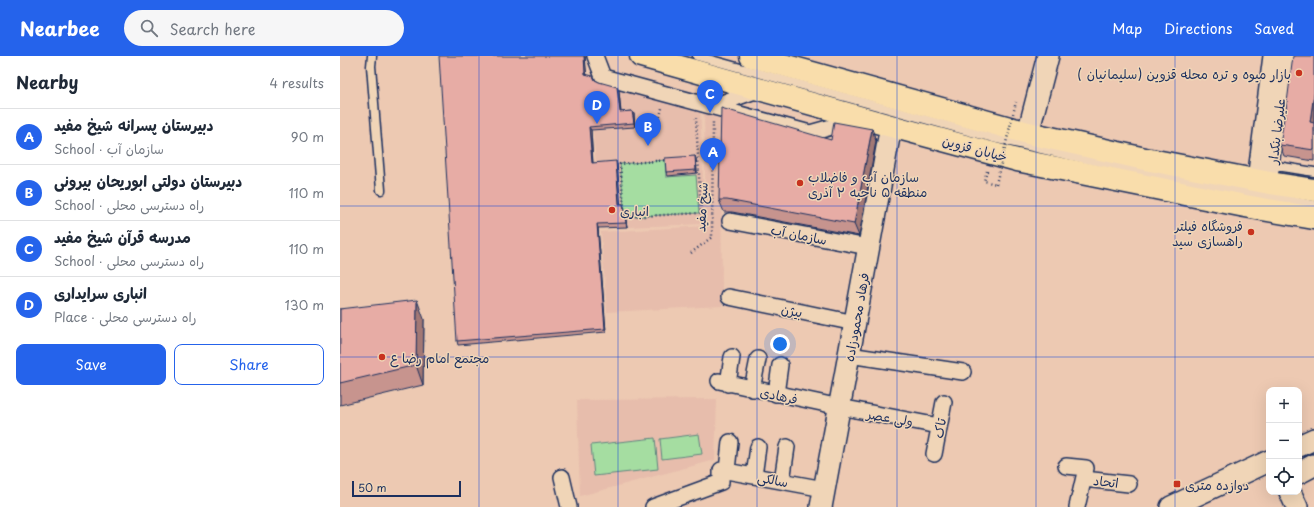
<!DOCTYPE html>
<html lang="en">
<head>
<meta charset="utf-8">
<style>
  body { margin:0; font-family:"Playpen Sans","Playpen Sans Arabic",sans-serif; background:#f6f6f7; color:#1f2937 }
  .controls { position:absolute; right:12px; bottom:12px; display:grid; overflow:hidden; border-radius:8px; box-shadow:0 4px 16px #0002 }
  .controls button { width:36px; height:36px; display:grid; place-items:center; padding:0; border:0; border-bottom:1px solid #e0e1e3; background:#fff; color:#1f2937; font:20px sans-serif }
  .scale { position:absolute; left:12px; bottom:10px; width:109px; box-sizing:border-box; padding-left:4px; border:2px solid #1b2f5e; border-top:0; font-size:11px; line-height:14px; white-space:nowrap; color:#1b2f5e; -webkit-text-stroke:3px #f0d5b7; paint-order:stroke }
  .you { position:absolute; left:440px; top:288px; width:14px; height:14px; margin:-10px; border:3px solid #fff; border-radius:50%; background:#1a73e8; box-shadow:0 0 0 6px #1a73e833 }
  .badge { display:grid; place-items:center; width:26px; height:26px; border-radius:50%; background:#2563eb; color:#fff; font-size:13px; font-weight:700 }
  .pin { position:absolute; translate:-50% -33px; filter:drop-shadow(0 1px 2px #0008) }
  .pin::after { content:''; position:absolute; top:21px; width:14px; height:12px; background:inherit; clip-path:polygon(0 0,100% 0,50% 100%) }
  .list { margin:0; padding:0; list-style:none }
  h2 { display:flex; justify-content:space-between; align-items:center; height:52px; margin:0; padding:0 16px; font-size:17px }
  h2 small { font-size:13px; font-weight:400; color:#747a83 }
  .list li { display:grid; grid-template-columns:26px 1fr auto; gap:12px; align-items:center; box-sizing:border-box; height:56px; padding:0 16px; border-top:1px solid #e0e1e3 }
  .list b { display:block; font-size:15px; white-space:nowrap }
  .list p { margin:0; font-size:13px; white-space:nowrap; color:#747a83 }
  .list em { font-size:13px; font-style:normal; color:#747a83 }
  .actions { display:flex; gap:8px; padding:12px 16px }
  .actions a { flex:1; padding:9px 0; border:1px solid #2563eb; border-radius:8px; text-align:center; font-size:14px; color:#2563eb }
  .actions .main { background:#2563eb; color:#fff }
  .icon { flex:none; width:22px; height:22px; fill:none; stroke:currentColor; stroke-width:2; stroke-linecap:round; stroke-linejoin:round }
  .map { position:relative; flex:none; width:974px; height:451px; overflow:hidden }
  header { display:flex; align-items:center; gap:24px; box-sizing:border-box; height:56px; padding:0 20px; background:#2563eb; color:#fff }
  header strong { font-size:19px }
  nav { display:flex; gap:22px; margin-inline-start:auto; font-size:14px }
  .search { width:280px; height:36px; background:#f6f6f7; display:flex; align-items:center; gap:10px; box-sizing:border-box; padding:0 14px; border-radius:22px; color:#747a83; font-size:15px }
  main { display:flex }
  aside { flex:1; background:#fff }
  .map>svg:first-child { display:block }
  .built { fill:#e7bdac }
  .green { fill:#a5dda1; stroke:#608680 }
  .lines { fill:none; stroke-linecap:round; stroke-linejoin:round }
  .lane-casing { stroke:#1b2f5e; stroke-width:11 }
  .street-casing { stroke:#1b2f5e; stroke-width:18 }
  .secondary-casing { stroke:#1b2f5e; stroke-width:24 }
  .primary-casing { stroke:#1b2f5e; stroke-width:25 }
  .path { stroke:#1b2f5e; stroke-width:2.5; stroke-dasharray:1 3; stroke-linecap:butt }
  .lane { stroke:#f0d5b7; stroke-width:8 }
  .street { stroke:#f0d5b7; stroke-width:15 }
  .secondary { stroke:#f0d5b7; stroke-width:21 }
  .primary { stroke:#f9ddab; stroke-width:22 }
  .path-bridge { stroke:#1b2f5e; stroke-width:2.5; stroke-dasharray:1 3; stroke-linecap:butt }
  .wall { fill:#c7948e; stroke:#1b2f5e }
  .shaded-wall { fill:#a27874; stroke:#1b2f5e }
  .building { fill:#e7aca5; stroke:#1b2f5e }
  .grid { fill:none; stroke:#1d4ed8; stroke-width:1; stroke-opacity:0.55 }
  .poi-dot { fill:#c8321e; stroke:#f0d5b7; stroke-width:1.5 }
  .labels { text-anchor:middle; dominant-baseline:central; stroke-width:3; stroke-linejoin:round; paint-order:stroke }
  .poi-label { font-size:13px; fill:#1b2f5e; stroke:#f0d5b7; text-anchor:start }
  .street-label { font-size:13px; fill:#1b2f5e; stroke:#f0d5b7 }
</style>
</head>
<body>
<header>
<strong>Nearbee</strong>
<div class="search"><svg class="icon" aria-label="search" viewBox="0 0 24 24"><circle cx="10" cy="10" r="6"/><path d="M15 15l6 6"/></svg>Search here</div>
<nav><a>Map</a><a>Directions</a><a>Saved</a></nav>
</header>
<main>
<aside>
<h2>Nearby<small>4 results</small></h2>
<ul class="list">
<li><span class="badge">A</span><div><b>دبیرستان پسرانه شیخ مفید</b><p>School · سازمان آب</p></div><em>90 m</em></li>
<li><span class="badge">B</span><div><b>دبیرستان دولتی ابوریحان بیرونی</b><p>School · راه دسترسی محلی</p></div><em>110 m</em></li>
<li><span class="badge">C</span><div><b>مدرسه قرآن شیخ مفید</b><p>School · راه دسترسی محلی</p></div><em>110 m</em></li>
<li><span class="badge">D</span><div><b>انباری سرایداری</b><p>Place · راه دسترسی محلی</p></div><em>130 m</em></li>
</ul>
<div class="actions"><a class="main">Save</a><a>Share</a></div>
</aside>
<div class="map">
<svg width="974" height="451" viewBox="0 0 974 451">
  <rect width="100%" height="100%" fill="#edc9b2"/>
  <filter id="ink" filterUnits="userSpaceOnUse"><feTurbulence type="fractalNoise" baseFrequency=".025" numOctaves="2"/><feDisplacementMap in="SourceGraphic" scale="8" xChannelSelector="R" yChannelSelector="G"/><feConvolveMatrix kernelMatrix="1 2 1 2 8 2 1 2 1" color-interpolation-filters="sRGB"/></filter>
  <g filter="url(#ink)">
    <!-- built -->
    <path class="built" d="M248 22 360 50 365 168 262 172Z
      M364 52 381 59 382 250 267 256 261 176 366 170Z
      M377 343 375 404 240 440 237 344Z"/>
    <!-- green -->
    <path class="green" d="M325 104 326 121 356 119 359 157 285 161 280 108Z
      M359 378 362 398 322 403 320 383Z
      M315 382 318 413 254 420 251 389Z"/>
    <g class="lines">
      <!-- lane casing -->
      <g class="lane-casing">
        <path id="lane" d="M32 0 31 10 41 134
          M357 0 653 82 745 103 920 139 974 149
          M931 109 974 116"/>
      </g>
      <!-- street casing -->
      <g class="street-casing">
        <path id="street" d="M255 0 263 21 470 77 513 65
          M373 50 421 33
          M915 124 931 0
          M930 127 931 109 946 0
          M390 165 528 191
          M389 241 515 267
          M509 299 623 316
          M379 325 500 351 599 370
          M388 328 392 301
          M412 333 418 303
          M436 338 440 309
          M594 398 604 346
          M726 410 746 412 737 451
          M387 414 390 386
          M414 420 418 391
          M222 421 229 451
          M744 423 789 428
          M442 425 447 391
          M313 451 381 426V414L484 433"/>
      </g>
      <!-- secondary casing -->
      <g class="secondary-casing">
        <path id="secondary" d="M688 77 708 0
          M959 390 974 383
          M959 417 974 409
          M950 436 957 451
          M481 451 551 70
          M831 451 929 405"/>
      </g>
      <!-- primary casing -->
      <g class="primary-casing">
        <path id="primary" d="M301 0 551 70 677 104 905 150 974 162
          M411 0 688 77 805 103 930 127 974 134"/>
      </g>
      <!-- path -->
      <path class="path" d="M320 61 322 52
        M328 104 280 108 285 161 361 157 356 62
        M647 115 644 125 656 128
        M351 197 372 181 373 65"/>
      <!-- lane -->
      <use href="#lane" class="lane"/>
      <!-- street -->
      <use href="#street" class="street"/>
      <!-- secondary -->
      <use href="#secondary" class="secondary"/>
      <!-- primary -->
      <use href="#primary" class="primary"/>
      <!-- path-bridge -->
      <path class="path-bridge" d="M656 128 676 46"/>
    </g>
    <!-- wall -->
    <path class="wall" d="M245 0 246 18 259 26 279 35 281 56 292 55 294 58 295 71 251 74 253 107 277 108 280 148H283L284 151 287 171 258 172 266 276 118 289 117 285Z
      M974 0V105L944 100 940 89Z
      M532 73 536 85 519 180 392 156H384L379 144 491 84Z
      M355 100 356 103 357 117 328 120 326 116Z
      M0 253 84 263 83 329 0 349Z"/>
    <!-- shaded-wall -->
    <path class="shaded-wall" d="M244 0H245L247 22 245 18Z
      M277 31 279 35 281 59 280 56Z
      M974 37V76L970 66Z
      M292 55 294 58 295 71 294 67Z
      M249 71 251 74 253 111 252 107Z
      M532 73 536 85 519 180 514 168Z
      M355 100 356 103 357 117 356 114Z
      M276 105 277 108 281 152 279 148Z
      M283 148 284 151 287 171 286 167Z
      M257 168 258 172 266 276 265 273Z
      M77 244 84 263 83 329 76 309Z"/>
    <!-- building -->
    <path class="building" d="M99 0H244L245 18 253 20 255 24 259 26 277 31 280 56 292 55 294 67 249 71 252 107 276 105 279 148H283L286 167 257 168 265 273 117 285Z
      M953 0H974V37L970 66 974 67V94L940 89 944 62H945Z
      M381 52 491 84 494 66 532 73 514 168 387 144H379Z
      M355 100 356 114 326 116 325 102Z
      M77 244 76 309 0 327V253Z"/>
  </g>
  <!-- grid -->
  <path class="grid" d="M139 0V451M278 0V451M417 0V451M557 0V451M696 0V451M835 0V451M0 150H974M0 301H974"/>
  <!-- markers -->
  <g class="poi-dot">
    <circle cx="959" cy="17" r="4"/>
    <circle cx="460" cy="127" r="4"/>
    <circle cx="272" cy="154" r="4"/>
    <circle cx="911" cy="176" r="4"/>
    <circle cx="42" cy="301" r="4"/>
    <rect x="833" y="424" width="8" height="8" rx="2"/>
  </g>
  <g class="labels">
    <!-- poi labels -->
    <g class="poi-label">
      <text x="951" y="17" text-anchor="end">بازار میوه و تره محله قزوین (سلیمانیان )</text>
      <text x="468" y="120">سازمان آب و فاضلاب<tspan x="468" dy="15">منطقه ۵ ناحیه ۲ آذری</tspan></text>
      <text x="280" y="154">انباری</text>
      <text x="903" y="169" text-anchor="end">فروشگاه فیلتر<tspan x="903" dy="15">راهسازی سید</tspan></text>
      <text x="50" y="301">مجتمع امام رضا ع</text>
      <text x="845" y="428">دوازده متری</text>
    </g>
    <!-- street labels -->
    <g class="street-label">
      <text transform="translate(936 75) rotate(-83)">علیرضا بنکدار</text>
      <text transform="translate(635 92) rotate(15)">خیابان قزوین</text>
      <text transform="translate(361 151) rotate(-87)">شیخ مفید</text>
      <text transform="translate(459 178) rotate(11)">سازمان آب</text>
      <text transform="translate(452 254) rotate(11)">بیژن</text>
      <text transform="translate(516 261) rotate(-80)">فرهاد محمودزاده</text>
      <text transform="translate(439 339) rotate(12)">فرهادی</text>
      <text transform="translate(550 361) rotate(10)">ولی عصر</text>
      <text transform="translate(599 372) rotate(-80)">تاک</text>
      <text transform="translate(433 423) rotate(11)">سالکی</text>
      <text transform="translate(766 425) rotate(7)">اتحاد</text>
    </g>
  </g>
</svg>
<div class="controls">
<button>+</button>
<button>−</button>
<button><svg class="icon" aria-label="locate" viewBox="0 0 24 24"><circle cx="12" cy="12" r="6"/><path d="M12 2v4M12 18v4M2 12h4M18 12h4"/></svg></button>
</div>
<div class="scale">50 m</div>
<div class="you"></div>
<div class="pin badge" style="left:373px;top:115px">A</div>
<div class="pin badge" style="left:308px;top:90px">B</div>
<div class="pin badge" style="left:370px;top:57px">C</div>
<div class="pin badge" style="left:257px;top:68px">D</div>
</div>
</main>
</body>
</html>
